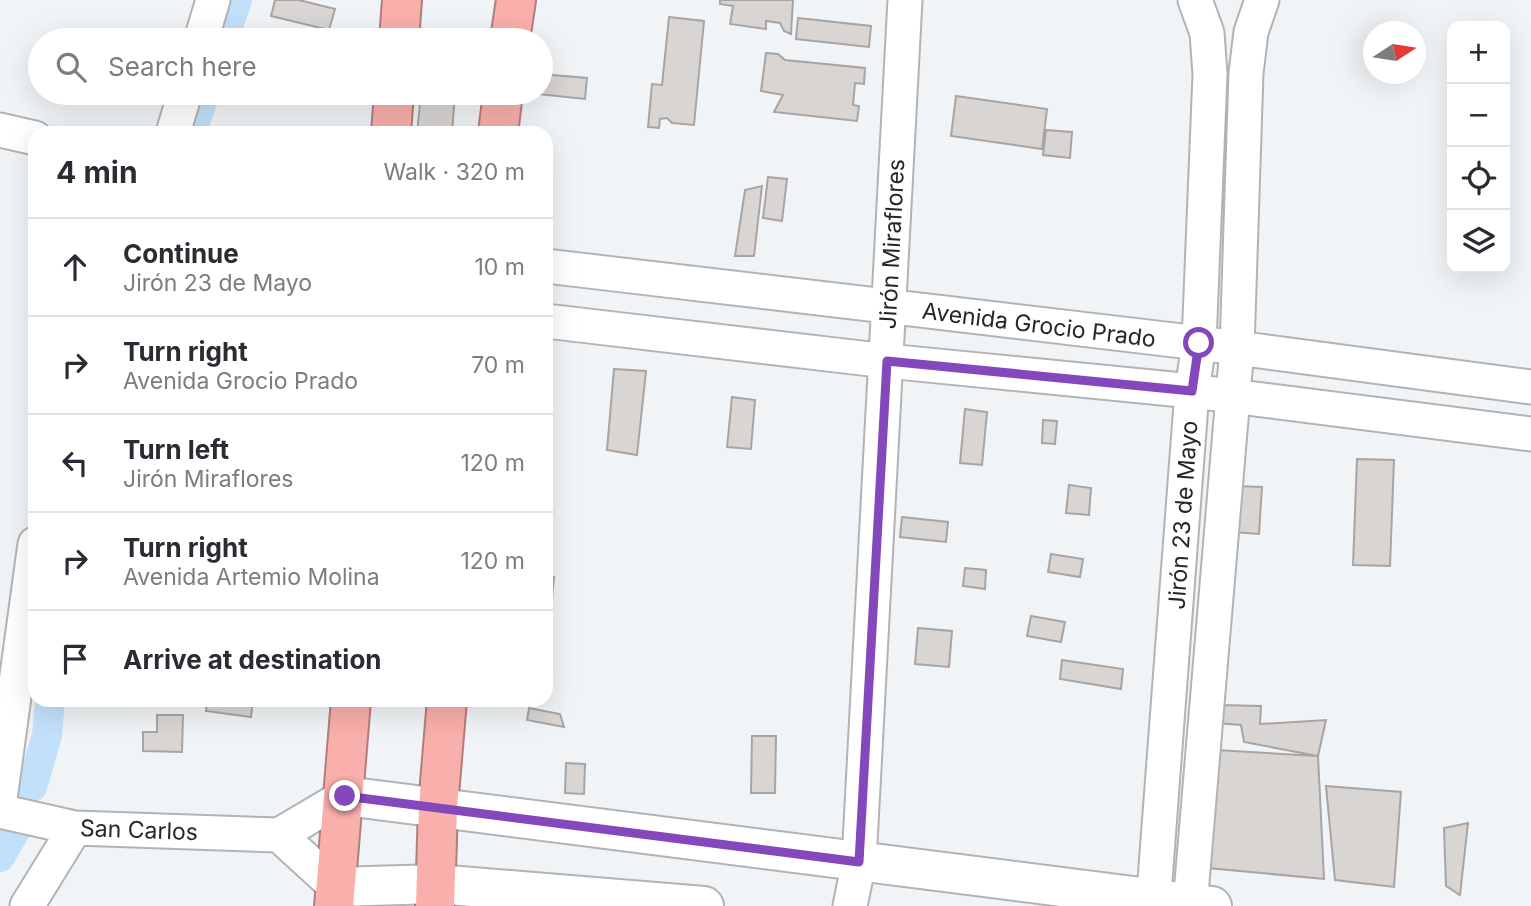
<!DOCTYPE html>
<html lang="en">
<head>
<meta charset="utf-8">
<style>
  body { margin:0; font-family:Inter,sans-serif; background:#f7f7f7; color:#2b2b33 }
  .controls { position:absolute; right:21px; top:21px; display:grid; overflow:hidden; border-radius:14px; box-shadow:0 7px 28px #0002 }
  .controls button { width:63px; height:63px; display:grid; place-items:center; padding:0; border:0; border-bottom:2px solid #e1e1e2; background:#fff; color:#2b2b33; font:35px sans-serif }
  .compass { position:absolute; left:1363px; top:21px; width:63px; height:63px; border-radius:50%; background:#fff; box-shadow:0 7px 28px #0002; rotate:78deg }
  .stop { position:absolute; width:21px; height:21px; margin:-16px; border:5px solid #8447bc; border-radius:50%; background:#fff }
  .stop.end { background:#8447bc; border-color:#fff; box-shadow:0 2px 7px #0008 }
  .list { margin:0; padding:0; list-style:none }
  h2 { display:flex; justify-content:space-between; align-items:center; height:91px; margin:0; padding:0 28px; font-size:30px }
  h2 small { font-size:23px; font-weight:400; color:#7c7c81 }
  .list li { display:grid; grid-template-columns:46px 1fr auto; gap:21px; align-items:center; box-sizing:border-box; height:98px; padding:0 28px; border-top:2px solid #e1e1e2 }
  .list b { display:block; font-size:26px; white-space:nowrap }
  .list p { margin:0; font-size:23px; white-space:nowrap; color:#7c7c81 }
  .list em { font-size:23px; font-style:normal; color:#7c7c81 }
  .icon { flex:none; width:38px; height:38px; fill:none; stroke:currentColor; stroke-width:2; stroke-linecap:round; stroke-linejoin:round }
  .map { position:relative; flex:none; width:1531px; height:906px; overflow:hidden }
  .search { position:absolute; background:#fff; box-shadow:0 7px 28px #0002; left:28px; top:28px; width:525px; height:77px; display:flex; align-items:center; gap:18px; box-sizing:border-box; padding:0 24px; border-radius:38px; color:#7c7c81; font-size:26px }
  .panel { position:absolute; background:#fff; box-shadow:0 7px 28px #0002; left:28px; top:126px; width:525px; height:581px; border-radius:21px }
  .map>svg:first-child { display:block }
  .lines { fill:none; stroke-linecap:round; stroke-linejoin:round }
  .canal { stroke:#c3e0fa; stroke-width:30 }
  .building { fill:#d8d5d3; stroke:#a8a4a3; stroke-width:2 }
  .street-casing { stroke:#b1b3b5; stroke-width:37 }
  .secondary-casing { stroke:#b1b3b5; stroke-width:42 }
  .highway-casing { stroke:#af7f7d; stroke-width:42 }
  .street { stroke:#fff; stroke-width:33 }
  .secondary { stroke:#fff; stroke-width:38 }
  .highway { stroke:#f9afab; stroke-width:38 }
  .route { stroke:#8447bc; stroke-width:9 }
  .labels { text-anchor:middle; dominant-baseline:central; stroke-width:6; stroke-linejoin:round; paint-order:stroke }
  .street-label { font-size:23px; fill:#252627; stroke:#fff }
</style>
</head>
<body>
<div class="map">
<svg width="1531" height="906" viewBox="0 0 1531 906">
  <rect width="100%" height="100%" fill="#f1f4f6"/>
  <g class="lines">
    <!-- canal -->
    <path class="canal" d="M223 40 237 0
      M191 133 205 93
      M32 787 47 735 50 700
      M0 857 17 827"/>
  </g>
  <!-- building -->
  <path class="building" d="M275 0H299L335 9 329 30 271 16Z
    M720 0H793L791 34 784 31 780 23 766 21V29L730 24 733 6 720 4Z
    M669 17 704 21 694 125 672 123 667 118 660 119 659 128 648 127 652 84 662 85Z
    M798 18 871 26 869 47 796 39Z
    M766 53 778 54 785 60 865 68 864 84 855 83 853 105 859 106 857 121 774 112 783 95 761 91Z
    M541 74 587 78 585 99 528 93H541Z
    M421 93H455L452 133H417Z
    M956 96 1047 109 1042 149 951 136Z
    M1046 130 1072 132 1070 158 1043 155Z
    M768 177 787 179 782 221 763 218Z
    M762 186 754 256H735L745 190Z
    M614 369 646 371 637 455 607 450Z
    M732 397 755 400 751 449 727 447Z
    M965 409 987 412 982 465 960 463Z
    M1043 420 1057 421 1055 444 1042 443Z
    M1357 459 1394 460 1390 566 1353 565Z
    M1069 485 1091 488 1089 515 1066 513Z
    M1235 486 1262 487 1259 534 1233 532Z
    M902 517 948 522 946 542 900 537Z
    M1051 554 1083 559 1080 577 1048 572Z
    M965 568 986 570 985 589 963 586Z
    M546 576 554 577 550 619H546Z
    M1031 616 1065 622 1061 642 1027 636Z
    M918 628 952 631 949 667 915 664Z
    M1062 660 1123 669 1121 689 1060 679Z
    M207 700H253L251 717 206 711Z
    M497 700H523V702H497Z
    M1220 705 1261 706 1260 724 1326 720 1318 756 1244 742 1241 725 1217 723Z
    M529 708 560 714 564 727 527 720Z
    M157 715H183L182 752 143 751V732H157Z
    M752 736H776L775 793H751Z
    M1216 750 1318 756 1324 879 1208 868Z
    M566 763 585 764 584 794 565 793Z
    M1326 786 1401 792 1394 887 1335 880Z
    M1468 823 1460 895 1446 886 1444 828Z"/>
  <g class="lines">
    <!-- street casing -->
    <g class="street-casing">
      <path id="street" d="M201 40 213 0
        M0 130 35 138
        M173 133 185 93
        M546 266 1199 343 1531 387
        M546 321 887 361 1192 391 1531 434
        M0 799 35 544
        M0 811 75 828 279 835 345 796
        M279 835 336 887
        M27 906 75 828
        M850 906 859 862 905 0
        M1153 906 1192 391 1199 343 1210 74 1207 33 1195 0
        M1190 906 1237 348 1246 73 1251 32 1262 0"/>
    </g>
    <!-- secondary casing -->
    <g class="secondary-casing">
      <path id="secondary" d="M345 796 1212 906
        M336 887 436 884 704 906"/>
    </g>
    <!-- highway casing -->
    <g class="highway-casing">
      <path id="highway" d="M399 40 402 0
        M510 40 516 0
        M391 133 394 93
        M498 133 503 93
        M334 906 351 700
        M435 906 438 806 447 700"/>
    </g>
    <!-- street -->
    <use href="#street" class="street"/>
    <!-- secondary -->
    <use href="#secondary" class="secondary"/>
    <!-- highway -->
    <use href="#highway" class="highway"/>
  </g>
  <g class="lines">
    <!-- route -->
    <path class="route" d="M345 796 859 862 887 361 1192 391 1199 343"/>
  </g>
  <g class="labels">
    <!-- street labels -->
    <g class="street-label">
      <text transform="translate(892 244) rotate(-87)">Jirón Miraflores</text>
      <text transform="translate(1039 325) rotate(7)">Avenida Grocio Prado</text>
      <text transform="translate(1183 515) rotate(-86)">Jirón 23 de Mayo</text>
      <text transform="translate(139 830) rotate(2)">San Carlos</text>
    </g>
  </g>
</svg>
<div class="controls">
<button>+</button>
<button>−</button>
<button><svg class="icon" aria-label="locate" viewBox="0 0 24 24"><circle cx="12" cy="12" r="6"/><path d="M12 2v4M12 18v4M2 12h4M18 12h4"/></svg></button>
<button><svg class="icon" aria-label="layers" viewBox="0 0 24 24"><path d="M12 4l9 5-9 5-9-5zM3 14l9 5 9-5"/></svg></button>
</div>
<svg class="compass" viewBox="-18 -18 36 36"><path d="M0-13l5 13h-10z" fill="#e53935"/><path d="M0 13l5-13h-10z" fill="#7c7c81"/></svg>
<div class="stop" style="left:1199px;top:343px"></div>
<div class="stop end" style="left:345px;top:796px"></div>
<div class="search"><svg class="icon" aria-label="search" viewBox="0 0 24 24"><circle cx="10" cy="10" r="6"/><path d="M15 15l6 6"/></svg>Search here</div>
<section class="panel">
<h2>4 min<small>Walk · 320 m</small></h2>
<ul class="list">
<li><svg class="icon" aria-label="ahead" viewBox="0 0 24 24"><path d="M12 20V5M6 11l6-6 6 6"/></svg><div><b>Continue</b><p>Jirón 23 de Mayo</p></div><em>10 m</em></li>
<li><svg class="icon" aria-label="right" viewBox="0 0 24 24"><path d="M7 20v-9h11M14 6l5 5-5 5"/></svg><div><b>Turn right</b><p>Avenida Grocio Prado</p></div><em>70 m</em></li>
<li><svg class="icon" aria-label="left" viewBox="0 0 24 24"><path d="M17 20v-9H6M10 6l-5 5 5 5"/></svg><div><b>Turn left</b><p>Jirón Miraflores</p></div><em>120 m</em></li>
<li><svg class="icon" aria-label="right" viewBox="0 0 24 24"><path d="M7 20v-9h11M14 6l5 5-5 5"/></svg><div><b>Turn right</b><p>Avenida Artemio Molina</p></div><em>120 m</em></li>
<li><svg class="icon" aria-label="arrive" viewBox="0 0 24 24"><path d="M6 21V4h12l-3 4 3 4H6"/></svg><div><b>Arrive at destination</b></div></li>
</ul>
</section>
</div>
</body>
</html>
